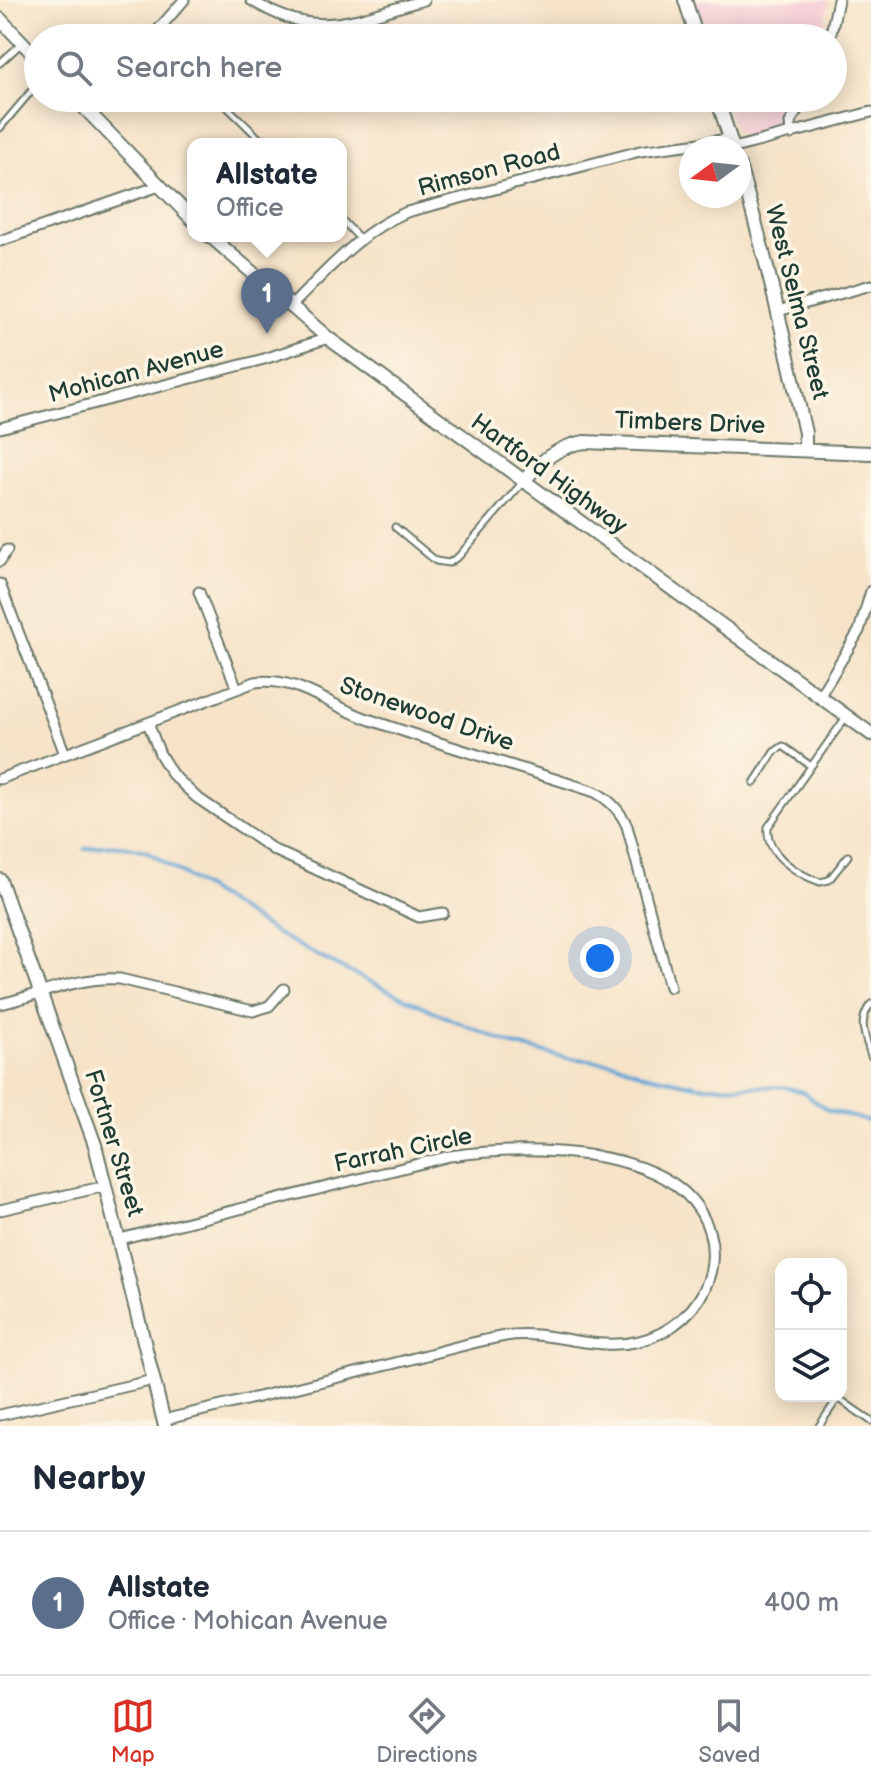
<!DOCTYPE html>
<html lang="en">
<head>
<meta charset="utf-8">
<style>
  body { margin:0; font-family:"Balsamiq Sans",sans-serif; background:#f6f6f7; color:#1f2937 }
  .controls { position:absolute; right:24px; bottom:24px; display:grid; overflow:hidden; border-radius:16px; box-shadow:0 4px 20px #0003 }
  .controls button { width:72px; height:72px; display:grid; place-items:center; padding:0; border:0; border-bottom:2px solid #e0e1e3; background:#fff; color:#1f2937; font:40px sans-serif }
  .compass { position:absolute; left:679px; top:136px; width:72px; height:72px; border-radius:50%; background:#fff; box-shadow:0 4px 20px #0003; rotate:255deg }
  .you { position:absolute; left:600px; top:958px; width:28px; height:28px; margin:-20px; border:6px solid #fff; border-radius:50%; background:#1a73e8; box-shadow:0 0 0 12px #1a73e833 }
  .badge { display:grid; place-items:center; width:52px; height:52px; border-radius:50%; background:#d93025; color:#fff; font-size:26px; font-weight:700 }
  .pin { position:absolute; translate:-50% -66px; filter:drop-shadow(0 2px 4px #0008) }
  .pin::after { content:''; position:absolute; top:42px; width:28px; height:24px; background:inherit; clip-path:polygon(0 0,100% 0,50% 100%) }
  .popup { position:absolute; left:187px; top:138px; width:160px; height:104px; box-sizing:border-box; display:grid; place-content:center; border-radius:16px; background:#fff; filter:drop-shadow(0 2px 6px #0005); font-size:26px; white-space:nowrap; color:#747a83 }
  .popup b { font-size:30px; color:#1f2937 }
  .popup::after { content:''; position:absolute; left:50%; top:100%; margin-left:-16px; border:16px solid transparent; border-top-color:#fff }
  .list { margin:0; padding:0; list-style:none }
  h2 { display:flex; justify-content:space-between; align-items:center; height:104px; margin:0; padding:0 32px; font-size:34px }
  h2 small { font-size:26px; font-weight:400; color:#747a83 }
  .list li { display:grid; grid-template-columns:52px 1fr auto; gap:24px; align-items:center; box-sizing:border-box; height:144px; padding:0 32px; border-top:2px solid #e0e1e3 }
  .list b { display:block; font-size:30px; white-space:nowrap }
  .list p { margin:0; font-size:26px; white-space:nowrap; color:#747a83 }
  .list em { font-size:26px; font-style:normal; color:#747a83 }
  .icon { flex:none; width:44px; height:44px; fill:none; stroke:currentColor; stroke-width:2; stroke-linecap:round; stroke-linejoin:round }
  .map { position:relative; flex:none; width:871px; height:1426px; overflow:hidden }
  .search { position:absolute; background:#fff; box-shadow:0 4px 20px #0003; left:24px; right:24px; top:24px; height:88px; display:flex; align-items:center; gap:20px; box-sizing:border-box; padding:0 28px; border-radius:44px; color:#747a83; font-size:30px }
  .sheet { height:248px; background:#fff }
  nav { display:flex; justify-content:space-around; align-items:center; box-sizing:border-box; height:112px; border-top:2px solid #e0e1e3; background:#fff; font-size:22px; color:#747a83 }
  nav a { display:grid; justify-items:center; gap:4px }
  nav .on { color:#d93025 }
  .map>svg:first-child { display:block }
  .built { fill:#f6cfd8 }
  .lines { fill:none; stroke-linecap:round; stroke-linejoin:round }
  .stream { stroke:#61a3d5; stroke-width:4 }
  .lane-casing { stroke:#6a7768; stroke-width:9 }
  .street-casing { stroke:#6a7768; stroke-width:13 }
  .secondary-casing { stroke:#6a7768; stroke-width:16 }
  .lane { stroke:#fff; stroke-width:5 }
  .street { stroke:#fff; stroke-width:9 }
  .secondary { stroke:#fff; stroke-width:12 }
  .labels { text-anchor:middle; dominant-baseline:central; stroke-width:7; stroke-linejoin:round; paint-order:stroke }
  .street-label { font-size:24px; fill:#1f3d34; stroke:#fcf5e5 }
</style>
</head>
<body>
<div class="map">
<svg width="871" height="1426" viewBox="0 0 871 1426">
  <rect width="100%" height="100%" fill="#fcf5e5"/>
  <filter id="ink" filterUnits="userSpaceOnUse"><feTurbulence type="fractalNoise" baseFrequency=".0125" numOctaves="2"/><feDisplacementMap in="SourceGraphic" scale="16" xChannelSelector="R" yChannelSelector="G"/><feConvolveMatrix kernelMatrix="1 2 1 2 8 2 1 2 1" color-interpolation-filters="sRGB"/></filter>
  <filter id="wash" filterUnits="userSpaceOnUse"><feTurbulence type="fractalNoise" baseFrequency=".006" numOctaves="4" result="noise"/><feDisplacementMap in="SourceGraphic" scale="32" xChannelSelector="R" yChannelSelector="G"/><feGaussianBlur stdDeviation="1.8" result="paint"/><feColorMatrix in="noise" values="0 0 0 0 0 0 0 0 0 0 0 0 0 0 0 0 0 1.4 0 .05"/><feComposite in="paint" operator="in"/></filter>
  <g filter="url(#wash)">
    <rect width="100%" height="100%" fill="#f6e3c8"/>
    <!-- built -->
    <path class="built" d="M692 0H829L822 38H705Z
      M724 98H795L776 126 745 136 735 131Z"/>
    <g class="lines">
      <!-- stream -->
      <path class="stream" d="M85 849C108 844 125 844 148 852L275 933 341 968 448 1018 513 1045 567 1058 616 1063 643 1074 700 1086 785 1087 803 1092 827 1110 871 1122"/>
    </g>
  </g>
  <g filter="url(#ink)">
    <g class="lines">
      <!-- lane casing -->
      <g class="lane-casing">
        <path id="lane" d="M0 63 22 43
          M218 98 265 144
          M0 128 38 83
          M341 219 360 239
          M395 527 436 561 449 563 459 556 522 483
          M846 717 768 827C765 854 797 874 820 882L829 880 848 856
          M754 783 774 752 783 746 811 766
          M871 1004C857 1022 865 1035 871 1056
          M819 1426 838 1398 871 1421"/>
      </g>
      <!-- street casing -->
      <g class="street-casing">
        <path id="street" d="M251 0C317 42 355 19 424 0
          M151 38 184 0
          M830 38 838 0
          M87 110 97 98
          M791 134 790 123 804 98
          M734 148 871 112
          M0 241 159 186
          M290 307C326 272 360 231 407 212L640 151 730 139
          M778 311 871 285
          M0 428 264 359 328 338
          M0 561 7 550
          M0 584 65 754
          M199 592 237 689
          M819 697 859 631 871 591
          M148 723 160 754 172 774 196 797 274 850 419 917 443 913
          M0 779 255 682C296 676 328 705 365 718 441 745 519 767 595 792 610 800 620 810 627 826L670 987
          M0 1004C41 995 77 976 120 979L253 1011 269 1006 284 989
          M0 1210 106 1186
          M120 1239 450 1156C511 1147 609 1147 664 1178 730 1214 728 1298 661 1333 605 1361 557 1327 505 1336 466 1343 426 1356 387 1365 313 1384 238 1402 163 1420
          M0 1415 154 1380"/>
      </g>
      <!-- secondary casing -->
      <g class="secondary-casing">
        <path id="secondary" d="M685 0 697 38
          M0 19 38 59
          M75 98 193 220
          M717 98 733 148
          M739 166C766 254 785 343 805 433V450
          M210 236 328 338 871 734
          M523 482C540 461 557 447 584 442L871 453
          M0 880 95 1145 165 1426"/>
      </g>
      <!-- lane -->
      <use href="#lane" class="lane"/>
      <!-- street -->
      <use href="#street" class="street"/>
      <!-- secondary -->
      <use href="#secondary" class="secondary"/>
    </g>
  </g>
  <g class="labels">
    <!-- street labels -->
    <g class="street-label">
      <text transform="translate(489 170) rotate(-15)">Rimson Road</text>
      <text transform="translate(797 302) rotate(76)">West Selma Street</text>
      <text transform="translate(136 372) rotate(-15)">Mohican Avenue</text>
      <text transform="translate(690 423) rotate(2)">Timbers Drive</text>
      <text transform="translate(549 474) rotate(36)">Hartford Highway</text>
      <text transform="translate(427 714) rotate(19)">Stonewood Drive</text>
      <text transform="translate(114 1143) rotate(73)">Fortner Street</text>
      <text transform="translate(403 1150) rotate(-12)">Farrah Circle</text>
    </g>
  </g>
</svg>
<div class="controls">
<button><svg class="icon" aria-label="locate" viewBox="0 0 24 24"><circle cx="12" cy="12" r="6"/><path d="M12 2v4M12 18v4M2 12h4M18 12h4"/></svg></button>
<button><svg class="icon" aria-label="layers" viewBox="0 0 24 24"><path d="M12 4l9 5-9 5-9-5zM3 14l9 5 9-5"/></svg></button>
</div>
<svg class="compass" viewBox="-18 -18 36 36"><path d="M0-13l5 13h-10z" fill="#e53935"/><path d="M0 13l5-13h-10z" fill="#747a83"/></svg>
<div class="you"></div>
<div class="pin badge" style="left:267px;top:334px;background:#5c6f8a">1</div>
<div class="popup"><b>Allstate</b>Office</div>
<div class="search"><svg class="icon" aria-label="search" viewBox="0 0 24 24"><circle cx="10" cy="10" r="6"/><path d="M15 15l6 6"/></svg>Search here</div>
</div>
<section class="sheet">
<h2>Nearby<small></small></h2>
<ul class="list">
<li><span class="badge" style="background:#5c6f8a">1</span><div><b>Allstate</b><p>Office · Mohican Avenue</p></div><em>400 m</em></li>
</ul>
</section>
<nav>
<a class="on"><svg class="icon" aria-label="map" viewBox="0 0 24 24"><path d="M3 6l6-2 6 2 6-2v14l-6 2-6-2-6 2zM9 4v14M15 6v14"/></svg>Map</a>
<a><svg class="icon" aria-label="directions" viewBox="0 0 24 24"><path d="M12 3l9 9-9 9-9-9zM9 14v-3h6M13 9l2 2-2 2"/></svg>Directions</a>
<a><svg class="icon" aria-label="saved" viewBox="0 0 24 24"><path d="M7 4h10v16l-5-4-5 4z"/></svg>Saved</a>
</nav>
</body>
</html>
